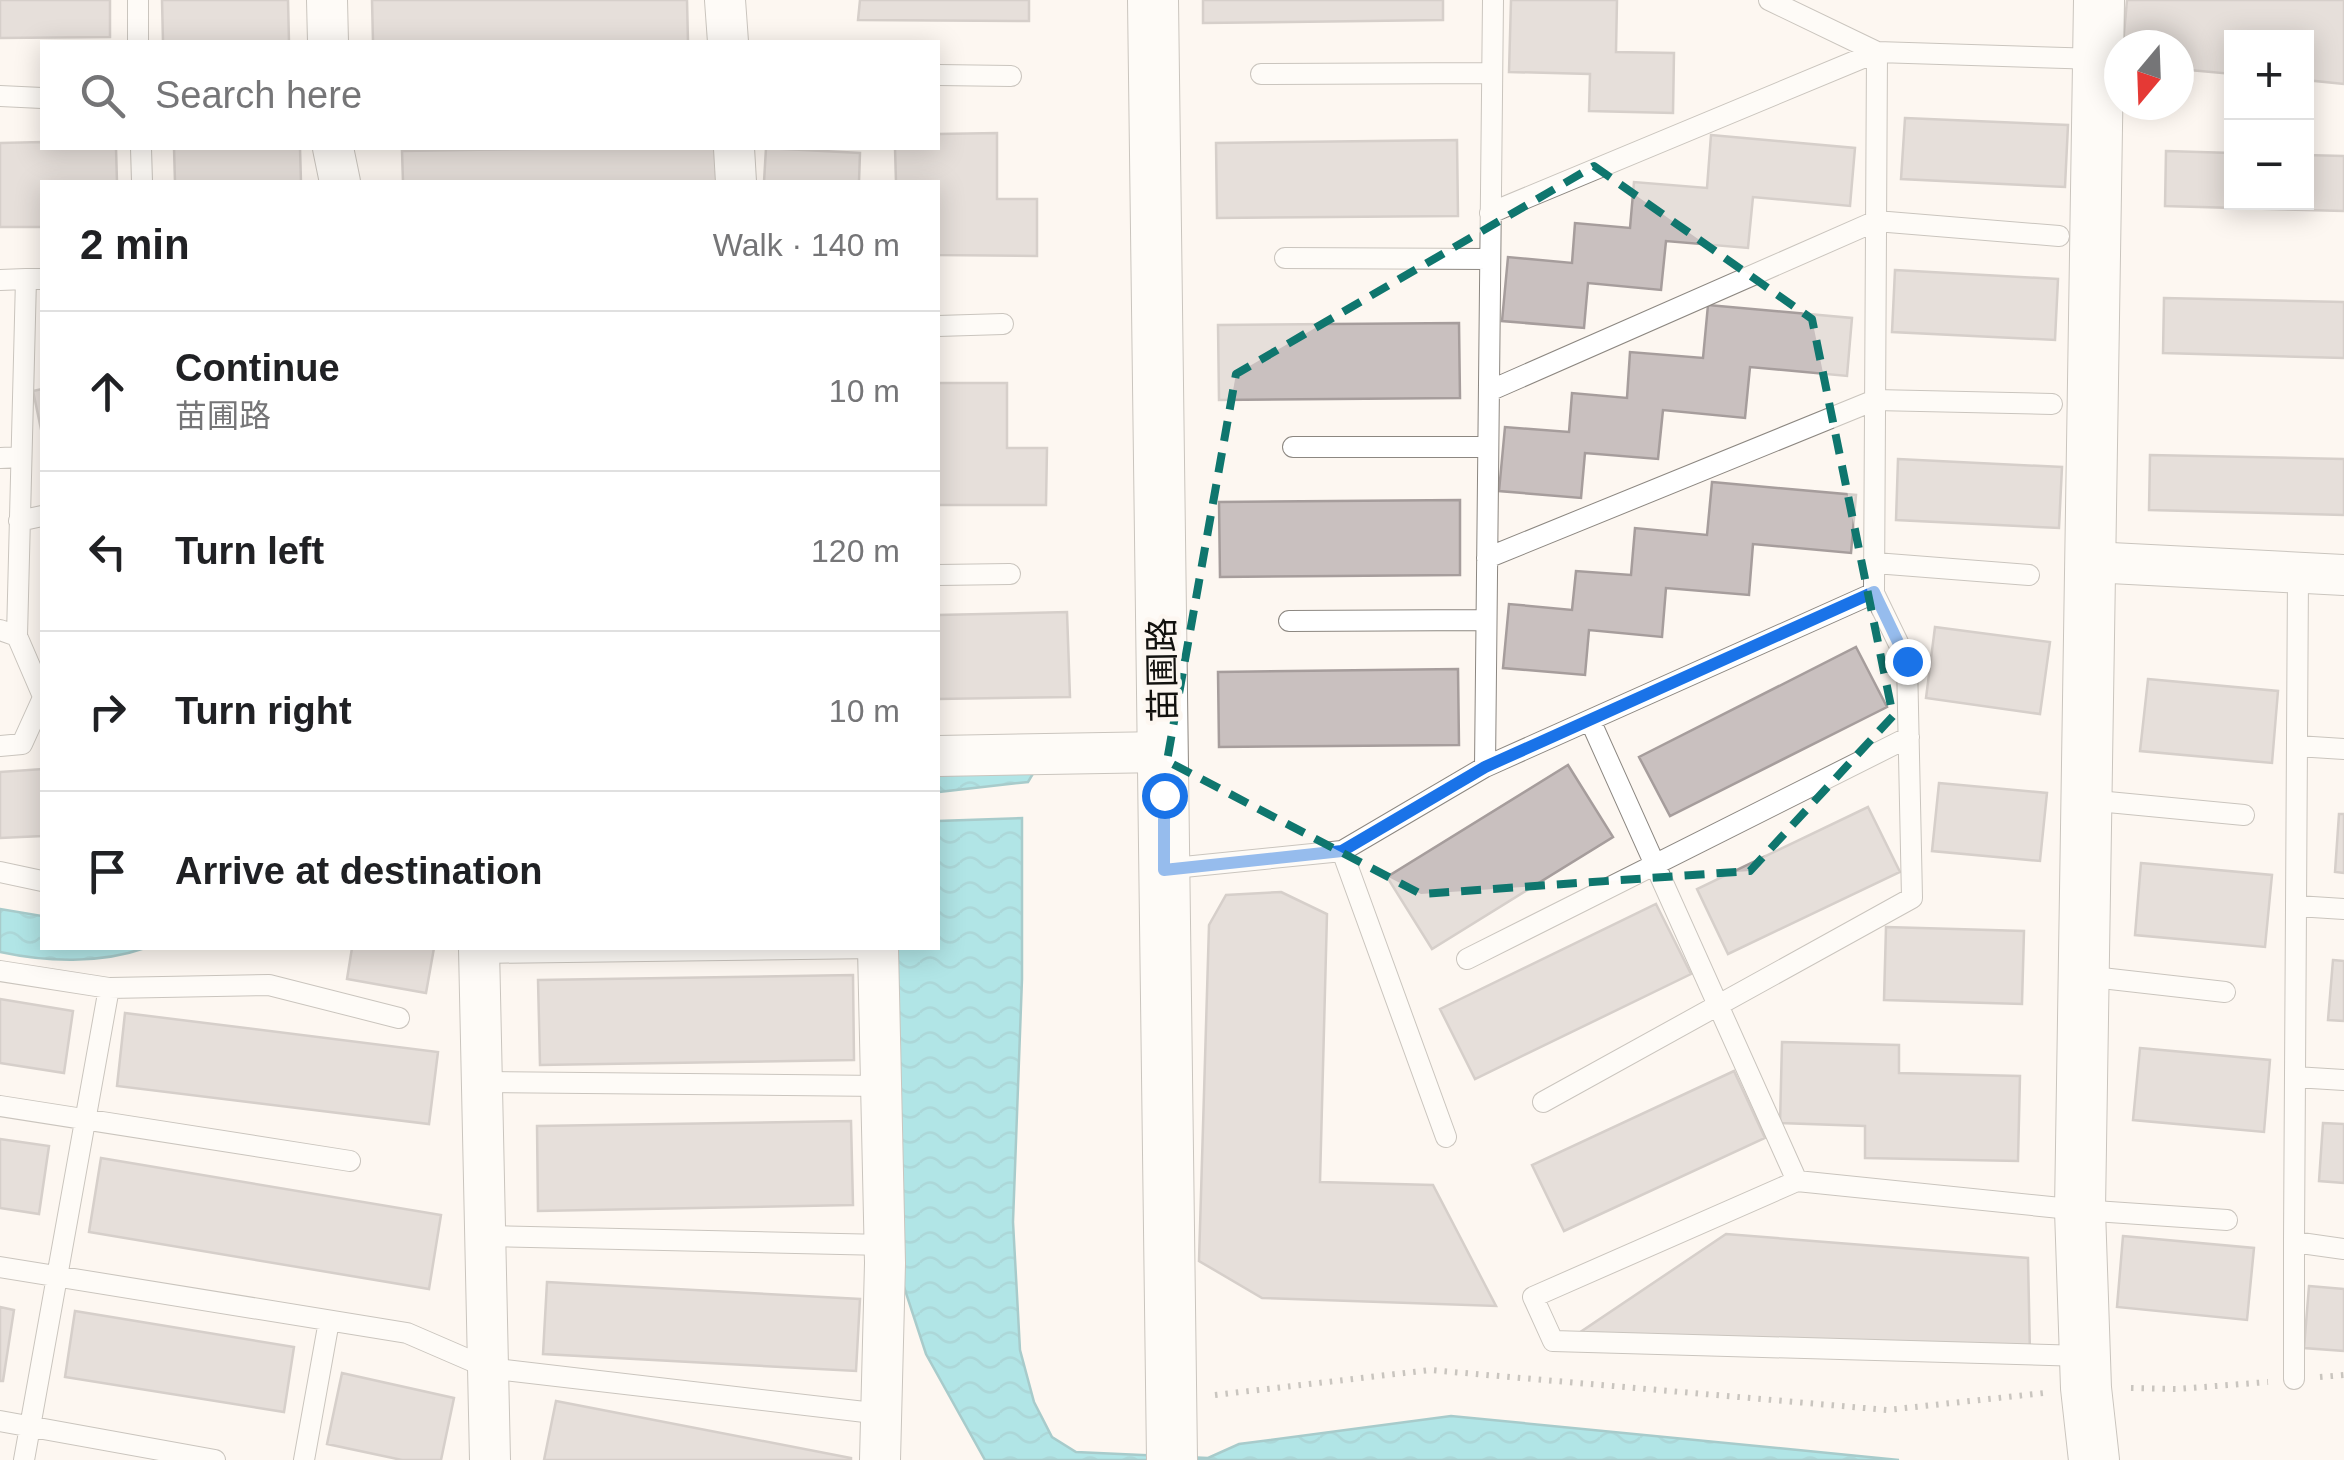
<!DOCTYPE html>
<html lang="en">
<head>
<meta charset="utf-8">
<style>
  body { margin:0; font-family:Arial,"Noto Sans SC",sans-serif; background:#f6f6f6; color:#202124 }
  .controls { position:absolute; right:30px; top:30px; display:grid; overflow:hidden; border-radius:0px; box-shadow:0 5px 25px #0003 }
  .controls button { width:90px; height:90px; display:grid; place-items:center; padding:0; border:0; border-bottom:2px solid #e0e0e0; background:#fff; color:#202124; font:50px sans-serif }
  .compass { position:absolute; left:2104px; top:30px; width:90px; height:90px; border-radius:50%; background:#fff; box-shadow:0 5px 25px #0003; rotate:199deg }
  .stop { position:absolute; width:30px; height:30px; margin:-22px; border:8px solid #1a73e8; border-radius:50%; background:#fff }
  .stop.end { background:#1a73e8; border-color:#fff; box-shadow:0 2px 10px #0008 }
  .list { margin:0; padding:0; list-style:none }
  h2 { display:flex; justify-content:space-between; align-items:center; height:130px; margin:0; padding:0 40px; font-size:42px }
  h2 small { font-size:32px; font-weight:400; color:#757577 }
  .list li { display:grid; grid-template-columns:65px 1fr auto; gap:30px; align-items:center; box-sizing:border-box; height:160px; padding:0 40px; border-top:2px solid #e0e0e0 }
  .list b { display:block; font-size:38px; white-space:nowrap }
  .list p { margin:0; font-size:32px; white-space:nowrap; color:#757577 }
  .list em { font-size:32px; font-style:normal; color:#757577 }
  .icon { flex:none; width:55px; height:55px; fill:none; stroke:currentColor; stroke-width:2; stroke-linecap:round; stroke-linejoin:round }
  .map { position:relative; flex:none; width:2344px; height:1460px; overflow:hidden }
  .search { position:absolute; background:#fff; box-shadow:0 5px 25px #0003; left:40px; top:40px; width:900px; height:110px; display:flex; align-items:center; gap:25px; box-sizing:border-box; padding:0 35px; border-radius:0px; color:#757577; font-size:38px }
  .panel { position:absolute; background:#fff; box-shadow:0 5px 25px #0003; left:40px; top:180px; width:900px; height:770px; border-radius:0px }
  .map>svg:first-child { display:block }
  .water { fill:url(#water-waves); stroke:#41969d; stroke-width:2.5 }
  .building { fill:#c9c0bf; stroke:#a69d9c; stroke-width:2.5 }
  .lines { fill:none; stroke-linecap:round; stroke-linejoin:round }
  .service-casing { stroke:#8c8781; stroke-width:22 }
  .minor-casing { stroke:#8c8781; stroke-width:42 }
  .tertiary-casing { stroke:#8c8781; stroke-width:52 }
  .path { stroke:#8b8783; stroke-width:6; stroke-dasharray:2.5 8; stroke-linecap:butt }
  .service { stroke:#fff; stroke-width:20 }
  .minor { stroke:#fff; stroke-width:40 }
  .tertiary { stroke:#fff; stroke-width:50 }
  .route { stroke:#1a73e8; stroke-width:12 }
  .marked { fill:none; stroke:#0f766e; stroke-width:8; stroke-dasharray:20 12; stroke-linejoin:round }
  .labels { text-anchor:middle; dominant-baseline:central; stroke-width:9; stroke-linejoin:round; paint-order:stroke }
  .street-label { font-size:35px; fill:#13120f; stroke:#fdf7f1 }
</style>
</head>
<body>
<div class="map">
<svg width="2344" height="1460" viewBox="0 0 2344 1460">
  <defs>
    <pattern id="water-waves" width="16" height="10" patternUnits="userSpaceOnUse" patternTransform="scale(2.5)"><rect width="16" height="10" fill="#55ceda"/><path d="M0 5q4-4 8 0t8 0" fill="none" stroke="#49b0ba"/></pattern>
  </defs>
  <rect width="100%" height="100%" fill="#fdf7f1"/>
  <!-- water -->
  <path class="water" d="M1053 740 1028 782 938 792V763Z
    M1022 818V979L1013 1222 1020 1350 1034 1402 1052 1437 1076 1452 1208 1458 1239 1444 1451 1416 1899 1460H985L926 1354 886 1232 894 948H938V821Z
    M0 909 42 916V948H145C100 964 46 962 0 952Z"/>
  <!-- building -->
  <path class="building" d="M0 0H110V37L0 38Z
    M162 0H288L289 42H163Z
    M372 0H687L688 42H373Z
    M860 0H1029V21L858 20Z
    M1203 0H1443V20L1203 23Z
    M1511 0H1617L1616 52 1674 53 1673 113 1589 111 1590 74 1509 72Z
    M2127 0H2344V84L2306 80V38H2232V74L2179 69V45H2123Z
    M1905 118 2068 125 2065 187 1901 179Z
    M997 133V199H1037V256L938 255V182H896L895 148H938V134Z
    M1711 135 1855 148 1850 206 1753 197 1748 248 1666 241 1661 290 1588 283 1584 328 1502 321 1508 257 1572 263 1575 223 1630 228 1634 182 1707 188Z
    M1457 140 1458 216 1217 218 1216 143Z
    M42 142V148H116L117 182H42V227H0V143Z
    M174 148H300L301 182H175Z
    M594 148H716L717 182H403L402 151Z
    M766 148 860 153 859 182H764Z
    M2166 151 2232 153V202H2306V155L2344 156V211L2165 206Z
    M1895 270 2058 279 2055 340 1892 332Z
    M2164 298 2344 302V358L2163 353Z
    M1708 305 1852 318 1847 376 1750 367 1745 418 1663 410 1658 459 1585 453 1581 498 1499 491 1505 427 1569 432 1572 393 1627 398 1630 352 1703 358Z
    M1459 323 1460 398 1219 400 1218 325Z
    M938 383H1007V448H1047L1046 505H938Z
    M42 389V434L33 391Z
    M2150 455 2344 459V515L2149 510Z
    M1898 459 2062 467 2059 528 1896 520Z
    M1712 482 1856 495 1851 553 1753 544 1749 595 1666 588 1662 637 1589 630 1585 675 1503 668 1509 604 1572 610 1576 571 1631 575 1635 528 1707 535Z
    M1460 500V575L1220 577 1219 502Z
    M1067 612 1070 697 938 699V615Z
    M1935 627 2050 642 2040 714 1926 698Z
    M1856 647 1887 707 1670 816 1639 757Z
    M1458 669 1459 745 1219 747 1218 672Z
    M2148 679 2278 691 2272 763 2140 751Z
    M1568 765 1613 837 1432 949 1387 877Z
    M42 769V836L0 838V772Z
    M1939 783 2047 793 2040 861 1932 851Z
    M1868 807 1900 872 1728 954 1697 889Z
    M2339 814H2344V873L2335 872Z
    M2141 863 2272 875 2265 947 2135 935Z
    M1281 892 1327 914 1320 1182 1433 1185 1496 1306 1262 1298 1199 1261 1209 925 1226 895Z
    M1656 904 1691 974 1475 1079 1440 1009Z
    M1886 927 2024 931 2022 1004 1884 1000Z
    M352 948H434L426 993 347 979Z
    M2333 960 2344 961V1021L2328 1020Z
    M853 975 854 1060 540 1065 538 980Z
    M0 999 73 1011 64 1073 0 1063Z
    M125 1013 438 1052 429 1124 117 1086Z
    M1782 1042 1899 1045V1073L2020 1076 2018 1161 1865 1158V1126L1780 1123Z
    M2140 1048 2270 1060 2264 1132 2133 1120Z
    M1734 1071 1765 1138 1564 1231 1532 1165Z
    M851 1121 853 1205 538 1211 537 1126Z
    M2323 1123 2344 1124V1183L2319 1181Z
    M0 1139 49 1146 39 1214 0 1208Z
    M101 1158 441 1215 429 1289 89 1232Z
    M1726 1234 2028 1258 2030 1354 1576 1335Z
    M2123 1236 2254 1248 2247 1320 2117 1307Z
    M547 1282 860 1299 856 1371 543 1354Z
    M2309 1286 2344 1289V1351L2304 1348Z
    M0 1307 14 1310 3 1381H0Z
    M75 1311 294 1347 284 1412 65 1377Z
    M342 1373 454 1398 441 1460H402L327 1444Z
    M556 1401 851 1458V1460H544Z"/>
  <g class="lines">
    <!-- service casing -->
    <g class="service-casing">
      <path id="service" d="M138 0V42
        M1769 0 1877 52 2098 59
        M1261 74 1492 73
        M938 75 1011 76
        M0 96 42 98
        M141 148 142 182
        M1490 213 1877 52 1874 593 1907 661 1912 898 1543 1102
        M1285 258 1490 259
        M0 280 26 279
        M938 326 1003 324
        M1489 391 1876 221 2059 236
        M1293 447H1488
        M0 458 21 457
        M19 521 42 516
        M1487 558 1875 400 2052 404
        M1875 563 2029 575
        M2298 573 2294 1242 2344 1249
        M938 575 1010 574
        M1289 621 1486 620
        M0 630 17 636 42 694
        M17 636 26 279H42
        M1590 720 1797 1181
        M0 746 22 744 42 700
        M2297 746 2344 749
        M1485 767 1493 0
        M2087 800 2244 815
        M1342 851 1446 1137
        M1164 869 1342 851 1485 767 1874 593
        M0 872 42 881
        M2297 906 2344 909
        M479 953 878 948
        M1467 959 1909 737
        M0 971 109 988 269 985 399 1018
        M2084 976 2225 992
        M2295 1077 2344 1080
        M481 1082 881 1086
        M0 1106 350 1161
        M485 1236 885 1245
        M0 1267 407 1333 488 1368 882 1414
        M2083 1356 1553 1341 1533 1297 1797 1181 2080 1210 2227 1220
        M2294 1379V1242
        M0 1421 215 1460
        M24 1460 109 988
        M304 1460 329 1321"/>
    </g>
    <!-- minor casing -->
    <g class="minor-casing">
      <path id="minor" d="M327 0 328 42
        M725 0 728 42
        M333 148 340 182
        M734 148 736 182
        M2091 562 2344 575
        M938 756 1163 752
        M479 948 490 1460
        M878 948 885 1263 880 1460"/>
    </g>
    <!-- tertiary casing -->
    <g class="tertiary-casing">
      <path id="tertiary" d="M1153 0 1172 1460
        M2094 1460 2086 1388 2080 1210 2099 0"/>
    </g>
    <!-- path -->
    <path class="path" d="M2320 1377 2344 1375
      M2131 1388 2177 1389 2268 1382
      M1215 1395 1430 1370 1887 1410 2044 1393"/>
    <!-- service -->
    <use href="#service" class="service"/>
    <!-- minor -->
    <use href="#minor" class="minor"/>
    <!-- tertiary -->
    <use href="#tertiary" class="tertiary"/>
  </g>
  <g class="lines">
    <!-- route -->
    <path class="route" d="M1164 795V870L1342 851 1485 767 1874 592 1907 661"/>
  </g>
  <!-- marked area -->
  <path d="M0 0H2344V1460H0ZM1594 166 1812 319 1893 716 1750 871 1421 894 1167 761 1236 374Z" fill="#fdf7f1" fill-opacity=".55" fill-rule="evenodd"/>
  <path class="marked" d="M1594 166 1812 319 1893 716 1750 871 1421 894 1167 761 1236 374Z"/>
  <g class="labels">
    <!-- street labels -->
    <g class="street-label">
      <text transform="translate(1162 670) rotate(-91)">苗圃路</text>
    </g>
  </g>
</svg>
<div class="controls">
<button>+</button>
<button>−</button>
</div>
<svg class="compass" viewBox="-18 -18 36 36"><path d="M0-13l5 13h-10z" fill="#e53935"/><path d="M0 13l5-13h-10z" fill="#757577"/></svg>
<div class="stop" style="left:1164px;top:795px"></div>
<div class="stop end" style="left:1907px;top:661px"></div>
<div class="search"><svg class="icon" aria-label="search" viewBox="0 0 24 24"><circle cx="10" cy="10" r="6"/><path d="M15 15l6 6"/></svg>Search here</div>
<section class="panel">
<h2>2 min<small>Walk · 140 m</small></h2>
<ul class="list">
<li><svg class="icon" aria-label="ahead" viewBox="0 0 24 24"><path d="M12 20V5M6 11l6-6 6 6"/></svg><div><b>Continue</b><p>苗圃路</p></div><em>10 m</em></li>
<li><svg class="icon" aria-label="left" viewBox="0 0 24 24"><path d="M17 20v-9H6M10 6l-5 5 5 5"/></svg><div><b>Turn left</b></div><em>120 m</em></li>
<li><svg class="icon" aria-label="right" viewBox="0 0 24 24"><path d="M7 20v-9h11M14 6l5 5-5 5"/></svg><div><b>Turn right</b></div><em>10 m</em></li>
<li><svg class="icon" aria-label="arrive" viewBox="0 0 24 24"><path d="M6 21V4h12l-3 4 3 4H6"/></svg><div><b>Arrive at destination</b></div></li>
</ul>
</section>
</div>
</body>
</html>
